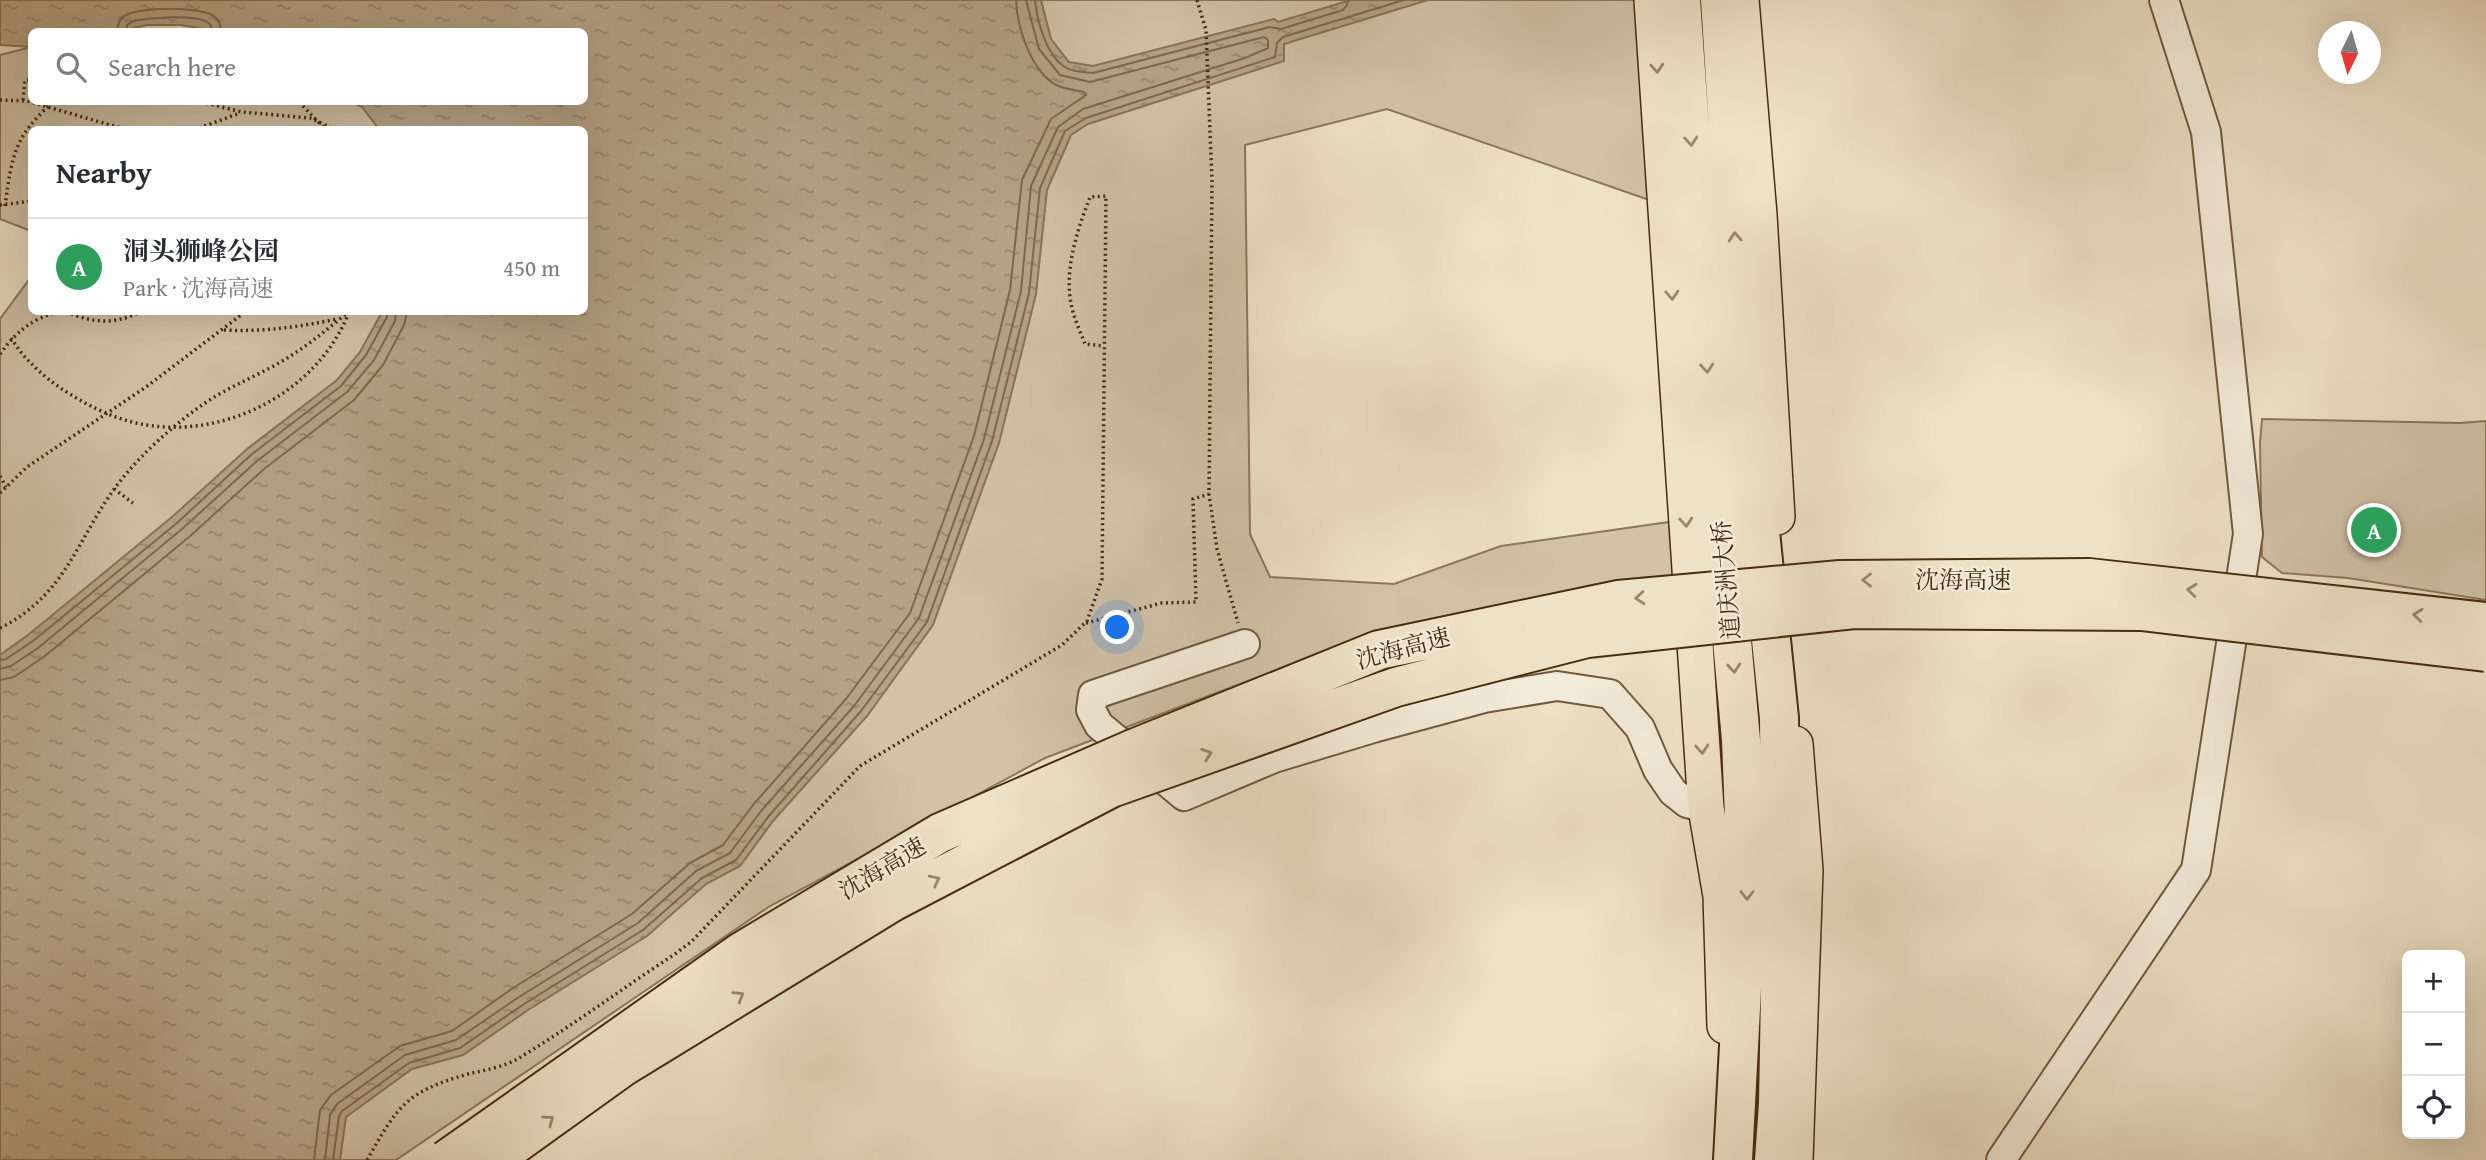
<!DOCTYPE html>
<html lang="en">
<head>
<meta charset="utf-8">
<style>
  body { margin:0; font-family:"Gentium Book Plus","Noto Serif SC",serif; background:#f7f7f7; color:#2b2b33 }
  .controls { position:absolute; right:21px; bottom:21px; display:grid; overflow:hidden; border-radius:10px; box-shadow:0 7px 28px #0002 }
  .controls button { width:63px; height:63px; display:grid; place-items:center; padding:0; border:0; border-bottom:2px solid #e1e1e2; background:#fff; color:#2b2b33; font:35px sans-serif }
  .compass { position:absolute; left:2318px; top:21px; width:63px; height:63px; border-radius:50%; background:#fff; box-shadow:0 7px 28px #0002; rotate:185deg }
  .you { position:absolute; left:1118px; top:628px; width:24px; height:24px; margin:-18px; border:5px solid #fff; border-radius:50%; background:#1a73e8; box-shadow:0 0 0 10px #1a73e833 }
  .badge { display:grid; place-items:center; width:46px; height:46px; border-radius:50%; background:#8f2418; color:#fff; font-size:23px; font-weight:700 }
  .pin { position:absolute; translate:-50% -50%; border:4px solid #fff; box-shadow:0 2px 7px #0006 }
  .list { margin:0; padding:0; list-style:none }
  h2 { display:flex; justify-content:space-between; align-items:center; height:91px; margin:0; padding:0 28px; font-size:30px }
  h2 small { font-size:23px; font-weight:400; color:#7c7c81 }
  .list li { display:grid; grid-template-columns:46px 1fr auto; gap:21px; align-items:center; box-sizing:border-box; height:98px; padding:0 28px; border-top:2px solid #e1e1e2 }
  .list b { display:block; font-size:26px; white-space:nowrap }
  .list p { margin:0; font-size:23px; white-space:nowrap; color:#7c7c81 }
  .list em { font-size:23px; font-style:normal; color:#7c7c81 }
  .icon { flex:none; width:38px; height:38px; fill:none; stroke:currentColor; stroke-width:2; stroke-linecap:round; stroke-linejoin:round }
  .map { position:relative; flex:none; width:2486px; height:1160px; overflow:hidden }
  .search { position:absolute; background:#fff; box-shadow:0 7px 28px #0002; left:28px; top:28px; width:560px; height:77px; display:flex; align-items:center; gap:18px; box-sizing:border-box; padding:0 24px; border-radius:10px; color:#7c7c81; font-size:26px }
  .panel { position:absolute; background:#fff; box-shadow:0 7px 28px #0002; left:28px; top:126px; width:560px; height:189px; border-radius:10px }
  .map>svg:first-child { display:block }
  .green { fill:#d1c2a8; stroke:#8c775b; stroke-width:2 }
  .water { fill:url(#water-ripples); stroke:#897357; stroke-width:2 }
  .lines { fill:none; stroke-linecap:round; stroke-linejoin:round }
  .shore { stroke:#7e684b; stroke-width:2 }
  .minor-casing { stroke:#70593c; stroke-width:32 }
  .major-casing { stroke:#472c0e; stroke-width:38 }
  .highway-casing { stroke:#472c0e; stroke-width:42 }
  .path { stroke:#472c0e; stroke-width:3.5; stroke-dasharray:2 3.5; stroke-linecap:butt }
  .minor { stroke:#f3ecdb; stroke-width:28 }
  .major { stroke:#ede1c7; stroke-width:35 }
  .highway { stroke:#ede1c7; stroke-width:38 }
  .highway-bridge-casing { stroke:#472c0e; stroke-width:42; stroke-linecap:butt }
  .path-bridge { stroke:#472c0e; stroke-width:3.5; stroke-dasharray:2 3.5; stroke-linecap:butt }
  .highway-bridge { stroke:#ede1c7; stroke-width:38 }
  .oneway { stroke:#9a866a }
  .labels { text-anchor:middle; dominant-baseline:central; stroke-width:5; stroke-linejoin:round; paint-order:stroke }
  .street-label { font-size:24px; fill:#472c0e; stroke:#f3ecdb }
</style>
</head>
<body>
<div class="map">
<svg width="2486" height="1160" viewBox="0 0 2486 1160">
  <defs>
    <pattern id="water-ripples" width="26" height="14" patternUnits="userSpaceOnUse" patternTransform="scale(1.75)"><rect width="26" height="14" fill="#b5a388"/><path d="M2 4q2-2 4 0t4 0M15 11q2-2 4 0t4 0" fill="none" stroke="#95856e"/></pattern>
  </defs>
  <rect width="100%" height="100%" fill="#ede1c7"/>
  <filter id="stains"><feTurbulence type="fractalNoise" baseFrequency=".00286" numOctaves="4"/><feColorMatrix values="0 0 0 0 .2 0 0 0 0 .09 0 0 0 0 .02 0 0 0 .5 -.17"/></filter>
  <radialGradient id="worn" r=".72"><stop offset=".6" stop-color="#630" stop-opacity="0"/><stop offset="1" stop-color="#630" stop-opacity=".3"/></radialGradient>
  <!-- green -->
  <path class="green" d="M1024 0H1638L1655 202 1387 109 1245 145 1250 534 1270 577 1394 584 1501 546 1676 521 1673 581 1327 651 1045 758 770 906 396 1160H266Z
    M31 47 32 102H363L396 129 32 130 31 231 0 219V55Z
    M31 277 32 312H398L371 375 0 668V319Z
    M2262 419 2460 423 2486 421V600L2348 578 2282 573 2262 557 2260 443Z"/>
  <!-- water -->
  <path class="water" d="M0 0H1041L1051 39 1069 62 1093 66 1274 19 1278 22 1351 0H1428L1284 44V61L1088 124 1071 135 1047 190 1036 294 999 443 933 625 867 716 773 821 740 866 706 884 647 936 528 1010 463 1055 412 1069 346 1117 340 1160H0V655L28 635 172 517 247 449 337 380 360 352 382 312H584V130L379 129 362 107 352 102H584V32H221L181 25H147L117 32H32L31 47 0 45Z"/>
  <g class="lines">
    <!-- shore -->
    <path class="shore" d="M1035 0C1037 21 1046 55 1065 67 1071 72 1085 72 1093 73L1270 27 1281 29 1343 10 1347 5 1348 0
      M117 32C118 26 118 21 123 17 136 6 203 6 215 17 220 21 221 26 221 32
      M126 32 127 25 133 21C149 18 193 14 207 22 212 25 211 27 212 32
      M0 660 6 659 33 641 177 523 252 454 341 386 366 355 387 317V312
      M0 669 11 666 38 648 182 529 257 461 347 392 374 360 395 321 396 312
      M0 680 14 677 45 656 189 537 264 469 354 400 383 365 404 325 407 312
      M314 1160 320 1110 331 1095 400 1046 452 1031 513 988 632 914 690 863 723 845 753 805 846 699 910 613 974 436 1010 290 1022 180 1051 119 1086 95 1084 92C1075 90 1064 89 1056 85 1031 71 1017 27 1016 0
      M325 1160 330 1115 337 1104 405 1055 456 1040 519 997 638 923 696 871 730 853 761 811 854 706 919 618 984 439 1021 291 1031 186 1058 127 1083 109 1245 58 1268 48V40L1264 37 1090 82 1060 75 1039 49 1026 0
      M333 1160 339 1116 342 1111 409 1063 460 1048 524 1004 643 930 702 878 736 860 768 817 861 711 927 622 992 441 1029 293 1040 188 1065 131 1086 118 1275 57 1277 43 1283 37 1404 0"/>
    <!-- minor casing -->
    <g class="minor-casing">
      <path id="minor" d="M1245 644 1093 695 1091 710 1099 725 1184 796 1274 758 1373 728 1484 698 1557 686 1610 694 1640 728 1658 770 1673 792 1687 803 1706 808
        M2001 1160 2196 870 2248 534 2206 132 2164 0"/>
    </g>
    <!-- major casing -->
    <g class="major-casing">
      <path id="major" d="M1652 0 1706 808 1721 896 1725 1026
        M1741 0 1759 215 1777 517
        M1795 744 1805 870 1795 1160"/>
    </g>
    <!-- highway casing -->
    <g class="highway-casing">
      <path id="highway" d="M1681 0 1705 342 1741 740 1747 894 1733 1160
        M1720 0 1743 365 1779 718 1781 938 1778 1104 1774 1160"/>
    </g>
    <!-- path -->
    <path class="path" d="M1197 0 1206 30 1212 182 1209 494 1217 549 1238 623
      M0 100 27 101 128 130
      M23 100 25 80H32
      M201 102 242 112 310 118 336 130
      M194 130 240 113
      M0 205 32 201
      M66 312C95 323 112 325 141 312
      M224 330C263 332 299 327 337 319
      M0 354C16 332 31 319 58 312
      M0 476 6 487
      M114 489 133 503
      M0 493 27 467 146 387 245 312
      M1086 623 1162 603 1196 602 1193 499 1209 494
      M0 628C71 593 79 529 126 474 148 448 176 423 205 403 224 390 245 381 266 370 296 355 322 334 348 312
      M367 1160C398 1106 405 1092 468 1074 485 1070 504 1067 519 1058 572 1026 623 988 675 954L691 942 860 766 1062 645 1087 621 1102 579 1106 196 1090 197C1077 231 1063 272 1072 308 1075 321 1081 333 1085 344L1104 346"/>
    <!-- minor -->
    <use href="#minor" class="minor"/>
    <!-- major -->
    <use href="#major" class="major"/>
    <!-- highway -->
    <use href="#highway" class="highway"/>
    <!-- highway-bridge casing -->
    <g class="highway-bridge-casing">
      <path id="highway-bridge" d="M446 1160 741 952 940 833 1133 749 1379 650 1618 600 1840 580 2089 578 2486 622
        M493 1160 624 1066 892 902 1111 788 1396 687 1587 638 1854 609 2141 611 2486 652"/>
    </g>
    <!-- path-bridge -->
    <path class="path-bridge" d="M299 102 326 130
      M5 206C12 155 14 137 53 102
      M11 338C17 347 23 356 31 363 51 385 88 407 116 417 205 450 315 400 349 312"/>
    <!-- highway-bridge -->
    <use href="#highway-bridge" class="highway-bridge"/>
  </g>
  <!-- one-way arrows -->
  <defs><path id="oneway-chevron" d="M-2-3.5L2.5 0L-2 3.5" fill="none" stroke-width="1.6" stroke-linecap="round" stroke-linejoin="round" transform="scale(1.75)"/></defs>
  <g class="oneway">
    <use href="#oneway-chevron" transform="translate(1657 68) rotate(86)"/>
    <use href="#oneway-chevron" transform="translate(1691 141) rotate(86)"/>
    <use href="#oneway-chevron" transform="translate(1735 237) rotate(-94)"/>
    <use href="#oneway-chevron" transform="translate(1672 295) rotate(87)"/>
    <use href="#oneway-chevron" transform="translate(1707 368) rotate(85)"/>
    <use href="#oneway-chevron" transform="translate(1686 522) rotate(86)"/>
    <use href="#oneway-chevron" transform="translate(1867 580) rotate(180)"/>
    <use href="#oneway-chevron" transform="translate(2192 590) rotate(-174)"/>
    <use href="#oneway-chevron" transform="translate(1640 598) rotate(175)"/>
    <use href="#oneway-chevron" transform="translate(2418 615) rotate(-174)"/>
    <use href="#oneway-chevron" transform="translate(1734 668) rotate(85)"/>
    <use href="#oneway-chevron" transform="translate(1702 749) rotate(86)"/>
    <use href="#oneway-chevron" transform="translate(1207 754) rotate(-20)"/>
    <use href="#oneway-chevron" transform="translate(935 880) rotate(-27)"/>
    <use href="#oneway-chevron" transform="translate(1747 895) rotate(90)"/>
    <use href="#oneway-chevron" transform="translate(739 996) rotate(-32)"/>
    <use href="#oneway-chevron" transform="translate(549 1120) rotate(-36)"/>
  </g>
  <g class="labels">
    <!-- street labels -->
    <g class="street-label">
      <text x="1963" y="579">沈海高速</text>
      <text transform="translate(1726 580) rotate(-95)">道庆洲大桥</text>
      <text transform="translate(1403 648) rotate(-15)">沈海高速</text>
      <text transform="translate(882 868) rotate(-31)">沈海高速</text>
    </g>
  </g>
  <rect width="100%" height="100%" filter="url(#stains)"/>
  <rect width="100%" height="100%" fill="url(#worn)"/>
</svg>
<div class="controls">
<button>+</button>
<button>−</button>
<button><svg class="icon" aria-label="locate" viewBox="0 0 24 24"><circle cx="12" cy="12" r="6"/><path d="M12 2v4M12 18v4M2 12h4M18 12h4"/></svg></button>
</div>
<svg class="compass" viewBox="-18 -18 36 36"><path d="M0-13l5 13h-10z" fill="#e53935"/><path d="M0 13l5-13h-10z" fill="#7c7c81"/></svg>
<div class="you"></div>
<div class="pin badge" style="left:2374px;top:530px;background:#2e9e5b">A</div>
<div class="search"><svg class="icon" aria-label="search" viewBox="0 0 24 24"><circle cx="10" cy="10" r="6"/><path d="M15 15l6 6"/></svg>Search here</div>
<section class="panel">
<h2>Nearby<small></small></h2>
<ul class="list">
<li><span class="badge" style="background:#2e9e5b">A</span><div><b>洞头狮峰公园</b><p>Park · 沈海高速</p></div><em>450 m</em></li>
</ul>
</section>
</div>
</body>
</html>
